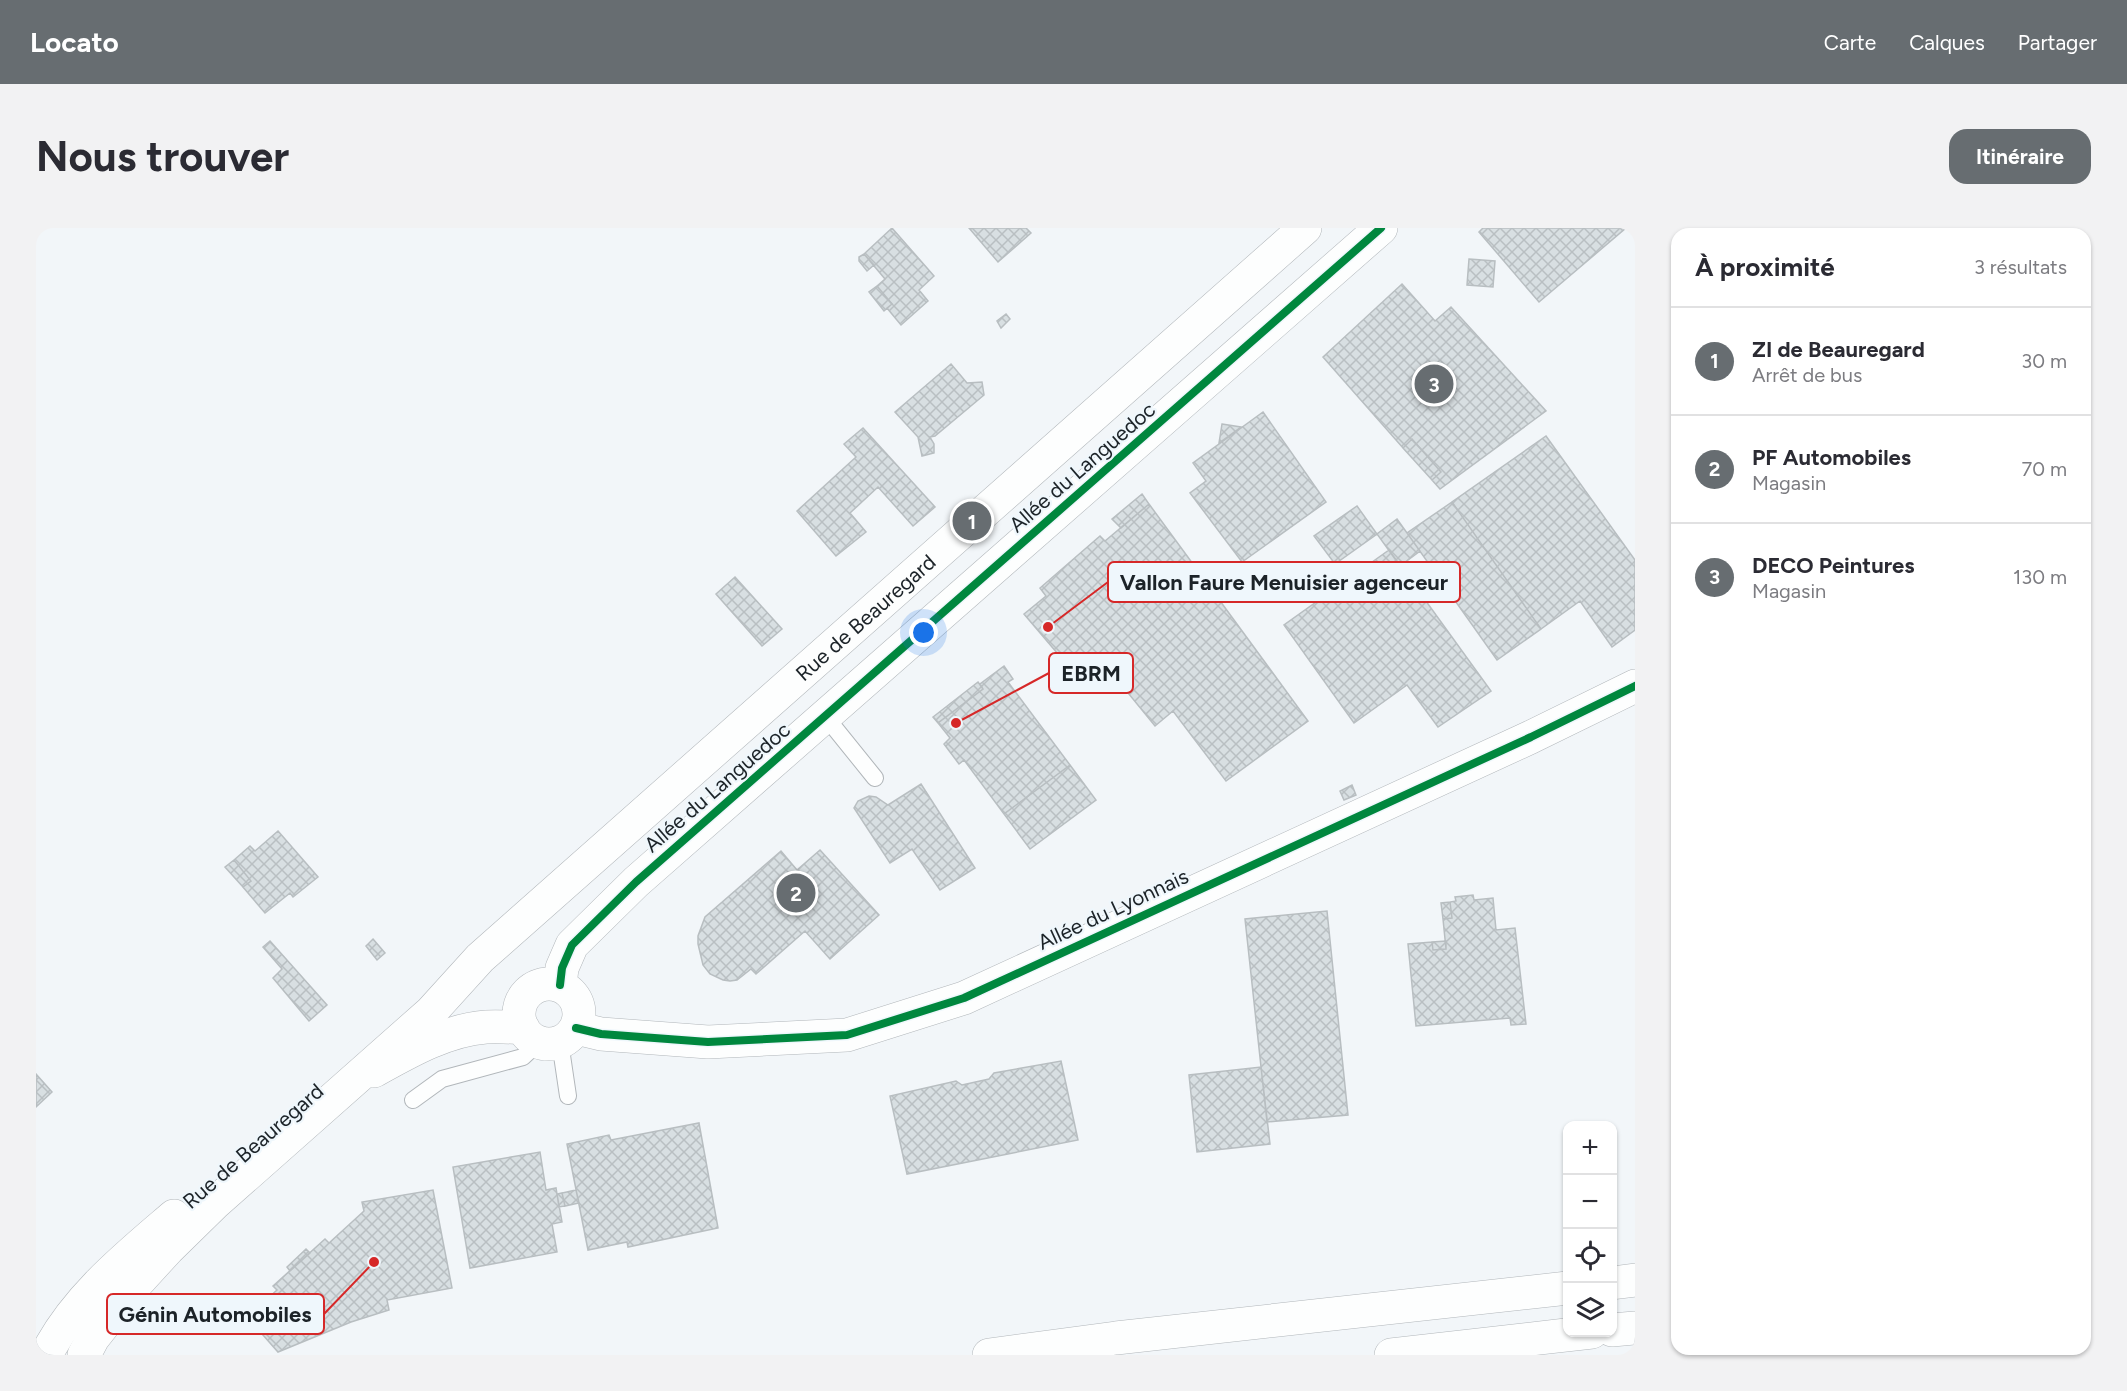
<!DOCTYPE html>
<html lang="fr">
<head>
<meta charset="utf-8">
<style>
  body { margin:0; font-family:Figtree,sans-serif; background:#f2f2f3; color:#2b2b33 }
  .controls { position:absolute; right:18px; bottom:18px; display:grid; overflow:hidden; border-radius:12px; box-shadow:0 2px 4px #0004 }
  .controls button { width:54px; height:54px; display:grid; place-items:center; padding:0; border:0; border-bottom:2px solid #e1e1e2; background:#fff; color:#2b2b33; font:30px sans-serif }
  .you { position:absolute; left:888px; top:405px; width:21px; height:21px; margin:-15px; border:4px solid #fff; border-radius:50%; background:#1a73e8; box-shadow:0 0 0 9px #1a73e833 }
  .badge { display:grid; place-items:center; width:39px; height:39px; border-radius:50%; background:#676d71; color:#fff; font-size:20px; font-weight:700 }
  .pin { position:absolute; translate:-50% -50%; border:3px solid #fff; box-shadow:0 2px 6px #0006 }
  .list { margin:0; padding:0; list-style:none }
  h2 { display:flex; justify-content:space-between; align-items:center; height:78px; margin:0; padding:0 24px; font-size:26px }
  h2 small { font-size:20px; font-weight:400; color:#7c7c81 }
  .list li { display:grid; grid-template-columns:39px 1fr auto; gap:18px; align-items:center; box-sizing:border-box; height:108px; padding:0 24px; border-top:2px solid #e1e1e2 }
  .list b { display:block; font-size:22px; white-space:nowrap }
  .list p { margin:0; font-size:20px; white-space:nowrap; color:#7c7c81 }
  .list em { font-size:20px; font-style:normal; color:#7c7c81 }
  .icon { flex:none; width:33px; height:33px; fill:none; stroke:currentColor; stroke-width:2; stroke-linecap:round; stroke-linejoin:round }
  .map { position:relative; flex:none; width:1599px; height:1127px; overflow:hidden; border-radius:18px }
  header { display:flex; align-items:center; gap:36px; box-sizing:border-box; height:84px; padding:0 30px; background:#676d71; color:#fff }
  header strong { font-size:28px }
  nav { display:flex; gap:33px; margin-inline-start:auto; font-size:21px }
  .intro { display:flex; align-items:center; justify-content:space-between; box-sizing:border-box; height:144px; padding:0 36px }
  h1 { margin:0; font-size:42px }
  .button { padding:15px 27px; border-radius:18px; background:#676d71; color:#fff; font-size:21px; font-weight:700 }
  main { display:flex; gap:36px; padding:0 36px }
  aside { flex:1; background:#fff; border-radius:18px; box-shadow:0 2px 4px #0004 }
  .map>svg:first-child { display:block }
  .building { fill:url(#building-cross-hatch); stroke:#b8bec1; stroke-width:1.5 }
  .lines { fill:none; stroke-linecap:round; stroke-linejoin:round }
  .service-casing { stroke:#b1b6ba; stroke-width:18 }
  .minor-casing { stroke:#b1b6ba; stroke-width:34 }
  .primary-casing { stroke:#b1b6ba; stroke-width:34 }
  .motorway-casing { stroke:#b1b6ba; stroke-width:34 }
  .service { stroke:#fdfefe; stroke-width:16 }
  .minor { stroke:#fdfefe; stroke-width:33 }
  .primary { stroke:#fdfefe; stroke-width:33 }
  .motorway { stroke:#fdfefe; stroke-width:33 }
  .cycleway-casing { stroke:#eff7fc; stroke-width:11 }
  .cycleway { stroke:#00873e; stroke-width:8 }
  .labels { text-anchor:middle; dominant-baseline:central; stroke-width:4.5; stroke-linejoin:round; paint-order:stroke }
  .street-label { font-size:21px; fill:#1c2328; stroke:#eff7fc }
  .leader { fill:none; stroke:#d62828; stroke-width:2 }
  .callout-dot { fill:#d62828; stroke:#eff7fc; stroke-width:2 }
  .callout { fill:#eff7fc; stroke:#d62828; stroke-width:2 }
  .callout-label { font-size:22px; text-anchor:middle; font-weight:bold; fill:#1c2328 }
</style>
</head>
<body>
<header>
<strong>Locato</strong>
<nav><a>Carte</a><a>Calques</a><a>Partager</a></nav>
</header>
<div class="intro"><h1>Nous trouver</h1><a class="button">Itinéraire</a></div>
<main>
<div class="map">
<svg width="1599" height="1127" viewBox="0 0 1599 1127">
  <defs>
    <pattern id="building-cross-hatch" width="8" height="8" patternUnits="userSpaceOnUse" patternTransform="scale(1.5)"><rect width="8" height="8" fill="#d8dfe2"/><path d="M0 0l8 8M0 8l8-8" fill="none" stroke="#b9bfc2"/></pattern>
  </defs>
  <rect width="100%" height="100%" fill="#f2f6f9"/>
  <!-- building -->
  <path class="building" d="M856 0 898 48 883 62 892 73 865 97 851 80 856 76 841 58 849 51 828 26Z
    M933 0H990L995 5 962 34Z
    M1447 0H1590L1503 74 1443 4Z
    M828 26 838 37 831 43 823 33V29Z
    M1433 31 1459 33 1457 59 1431 57Z
    M1366 56 1399 93 1415 79 1510 183 1404 261 1396 252 1405 244 1376 211 1367 220 1287 129Z
    M841 58 856 76 848 83 833 64Z
    M970 86 974 91 965 100 961 93Z
    M915 136 931 155 946 154 948 167 899 208 894 209 898 216V225L886 228 882 209 859 184Z
    M1227 184 1290 274 1206 334 1154 265 1170 253 1157 235Z
    M1186 196 1205 199 1183 215Z
    M827 200 899 279 877 298 842 259 814 285 830 304 800 328 761 283 820 229 808 216Z
    M1510 208 1599 332V402L1576 419 1544 373 1505 401 1416 274Z
    M1376 211 1405 244 1396 252 1367 220Z
    M1106 266 1113 276 1085 300 1076 291Z
    M1416 274 1505 401 1461 432 1371 305Z
    M1113 276 1272 493 1190 553 1137 483 1119 498 1066 433 1044 452 988 386 1010 368 1004 360 1064 308 1069 313Z
    M1321 278 1341 306 1299 336 1278 308Z
    M1361 291 1384 323 1364 338 1341 306Z
    M1353 322 1455 463 1402 499 1371 457 1318 495 1248 397Z
    M699 349 746 401 726 418 680 366Z
    M968 438 977 451 972 454 1034 537 968 586 928 532 923 536 908 516 914 510 902 495 947 461 944 456Z
    M942 454 947 461 902 495 897 489Z
    M1034 537 1060 572 994 621 968 586Z
    M885 556 939 640 904 662 876 621 854 635 818 580 822 573 833 568 840 569 852 577Z
    M1316 557 1320 567 1308 572 1304 563Z
    M242 603 282 649 257 669 254 665 229 685 207 659 215 653 198 632 214 618 219 623Z
    M784 622 843 687 794 731 769 703 720 746 715 741 701 752 694 753 687 752 674 746 667 737 662 716V708L669 689 745 623 761 642Z
    M198 632 215 653 207 659 189 639Z
    M1437 667 1438 672 1457 670 1460 702 1479 700 1490 796 1475 797 1474 790 1380 798 1372 716 1396 714 1397 722 1410 721 1407 691 1416 690 1414 674 1420 673 1419 669Z
    M1414 674 1416 690 1407 691 1405 675Z
    M1291 683 1312 887 1231 894 1209 691Z
    M337 711 349 725 341 732 330 718Z
    M234 713 291 777 273 793 237 750 246 741 227 719Z
    M1410 713V721L1397 722 1396 714Z
    M1025 833 1042 912 871 946 854 868 920 853 926 857 953 851 958 845Z
    M1225 839 1234 916 1161 924 1153 847Z
    M0 846 16 864 0 879Z
    M663 895 682 1000 592 1019 591 1014 552 1022 531 916 573 907 575 912Z
    M504 924 510 962 520 960 521 966 526 994 516 996 521 1024 434 1040 417 939Z
    M397 962 416 1060 351 1072 353 1082 315 1094 242 1124 211 1089 241 1062 237 1058 289 1011 293 1015 328 983 326 974Z
    M540 962 543 975 529 978 526 965Z
    M526 965 529 978 523 979 521 966Z
    M270 1021 274 1025 254 1043 251 1039Z"/>
  <g class="lines">
    <!-- service casing -->
    <g class="service-casing">
      <path id="service" d="M789 488 839 550
        M524 814 532 868
        M377 872 406 851 487 829 503 814"/>
    </g>
    <!-- minor casing -->
    <g class="minor-casing">
      <path id="minor" d="M483 786a30 30 0 1 1 60 0a30 30 0 1 1-60 0Z
        M524 757 526 740 536 717 600 654 1345 0
        M540 800 565 806 672 814 811 807 928 770 1495 509 1599 458
        M338 843C372 824 410 802 450 799 462 798 474 799 487 800"/>
    </g>
    <!-- primary casing -->
    <g class="primary-casing">
      <g id="primary">
        <path d="M10 1127C39 1070 90 1029 138 988"/>
        <path id="s1" d="M48 1127 57 1110 99 1057 132 1021 178 976 395 784 444 730 1269 0"/>
      </g>
    </g>
    <!-- motorway casing -->
    <g class="motorway-casing">
      <path id="motorway" d="M1576 1055 1599 1052
        M1576 1102 1599 1100
        M953 1127 1080 1110 1532 1060
        M1355 1127 1556 1104"/>
    </g>
    <!-- service -->
    <use href="#service" class="service"/>
    <!-- minor -->
    <use href="#minor" class="minor"/>
    <!-- primary -->
    <use href="#primary" class="primary"/>
    <!-- motorway -->
    <use href="#motorway" class="motorway"/>
    <!-- cycleway casing -->
    <g class="cycleway-casing">
      <path id="cycleway" d="M524 757 526 740 536 717 600 654 1345 0
        M540 800 565 806 672 814 811 807 928 770 1495 509 1599 458"/>
    </g>
    <!-- cycleway -->
    <use href="#cycleway" class="cycleway"/>
  </g>
  <g class="labels">
    <!-- street labels -->
    <g class="street-label">
      <text transform="translate(1046 239) rotate(-41)">Allée du Languedoc</text>
      <text stroke="none"><textPath href="#s1" startOffset="1077">Rue de Beauregard</textPath></text>
      <text transform="translate(681 559) rotate(-41)">Allée du Languedoc</text>
      <text transform="translate(1077 681) rotate(-25)">Allée du Lyonnais</text>
      <text transform="translate(217 918) rotate(-41)">Rue de Beauregard</text>
    </g>
  </g>
  <!-- callouts -->
  <path class="leader" d="M1012 399L1072 354M920 495L1013 445M338 1034L288 1086"/>
  <g class="callout-dot">
    <circle cx="1012" cy="399" r="6"/>
    <circle cx="920" cy="495" r="6"/>
    <circle cx="338" cy="1034" r="6"/>
  </g>
  <g class="callout">
    <rect x="1072" y="334" width="352" height="40" rx="6"/>
    <rect x="1013" y="425" width="84" height="40" rx="6"/>
    <rect x="71" y="1066" width="217" height="40" rx="6"/>
  </g>
  <g class="callout-label">
    <text x="1248" y="362">Vallon Faure Menuisier agenceur</text>
    <text x="1055" y="453">EBRM</text>
    <text x="179" y="1094">Génin Automobiles</text>
  </g>
</svg>
<div class="controls">
<button>+</button>
<button>−</button>
<button><svg class="icon" aria-label="locate" viewBox="0 0 24 24"><circle cx="12" cy="12" r="6"/><path d="M12 2v4M12 18v4M2 12h4M18 12h4"/></svg></button>
<button><svg class="icon" aria-label="layers" viewBox="0 0 24 24"><path d="M12 4l9 5-9 5-9-5zM3 14l9 5 9-5"/></svg></button>
</div>
<div class="you"></div>
<div class="pin badge" style="left:936px;top:293px">1</div>
<div class="pin badge" style="left:760px;top:665px">2</div>
<div class="pin badge" style="left:1398px;top:156px">3</div>
</div>
<aside>
<h2>À proximité<small>3 résultats</small></h2>
<ul class="list">
<li><span class="badge">1</span><div><b>ZI de Beauregard</b><p>Arrêt de bus</p></div><em>30 m</em></li>
<li><span class="badge">2</span><div><b>PF Automobiles</b><p>Magasin</p></div><em>70 m</em></li>
<li><span class="badge">3</span><div><b>DECO Peintures</b><p>Magasin</p></div><em>130 m</em></li>
</ul>
</aside>
</main>
</body>
</html>
